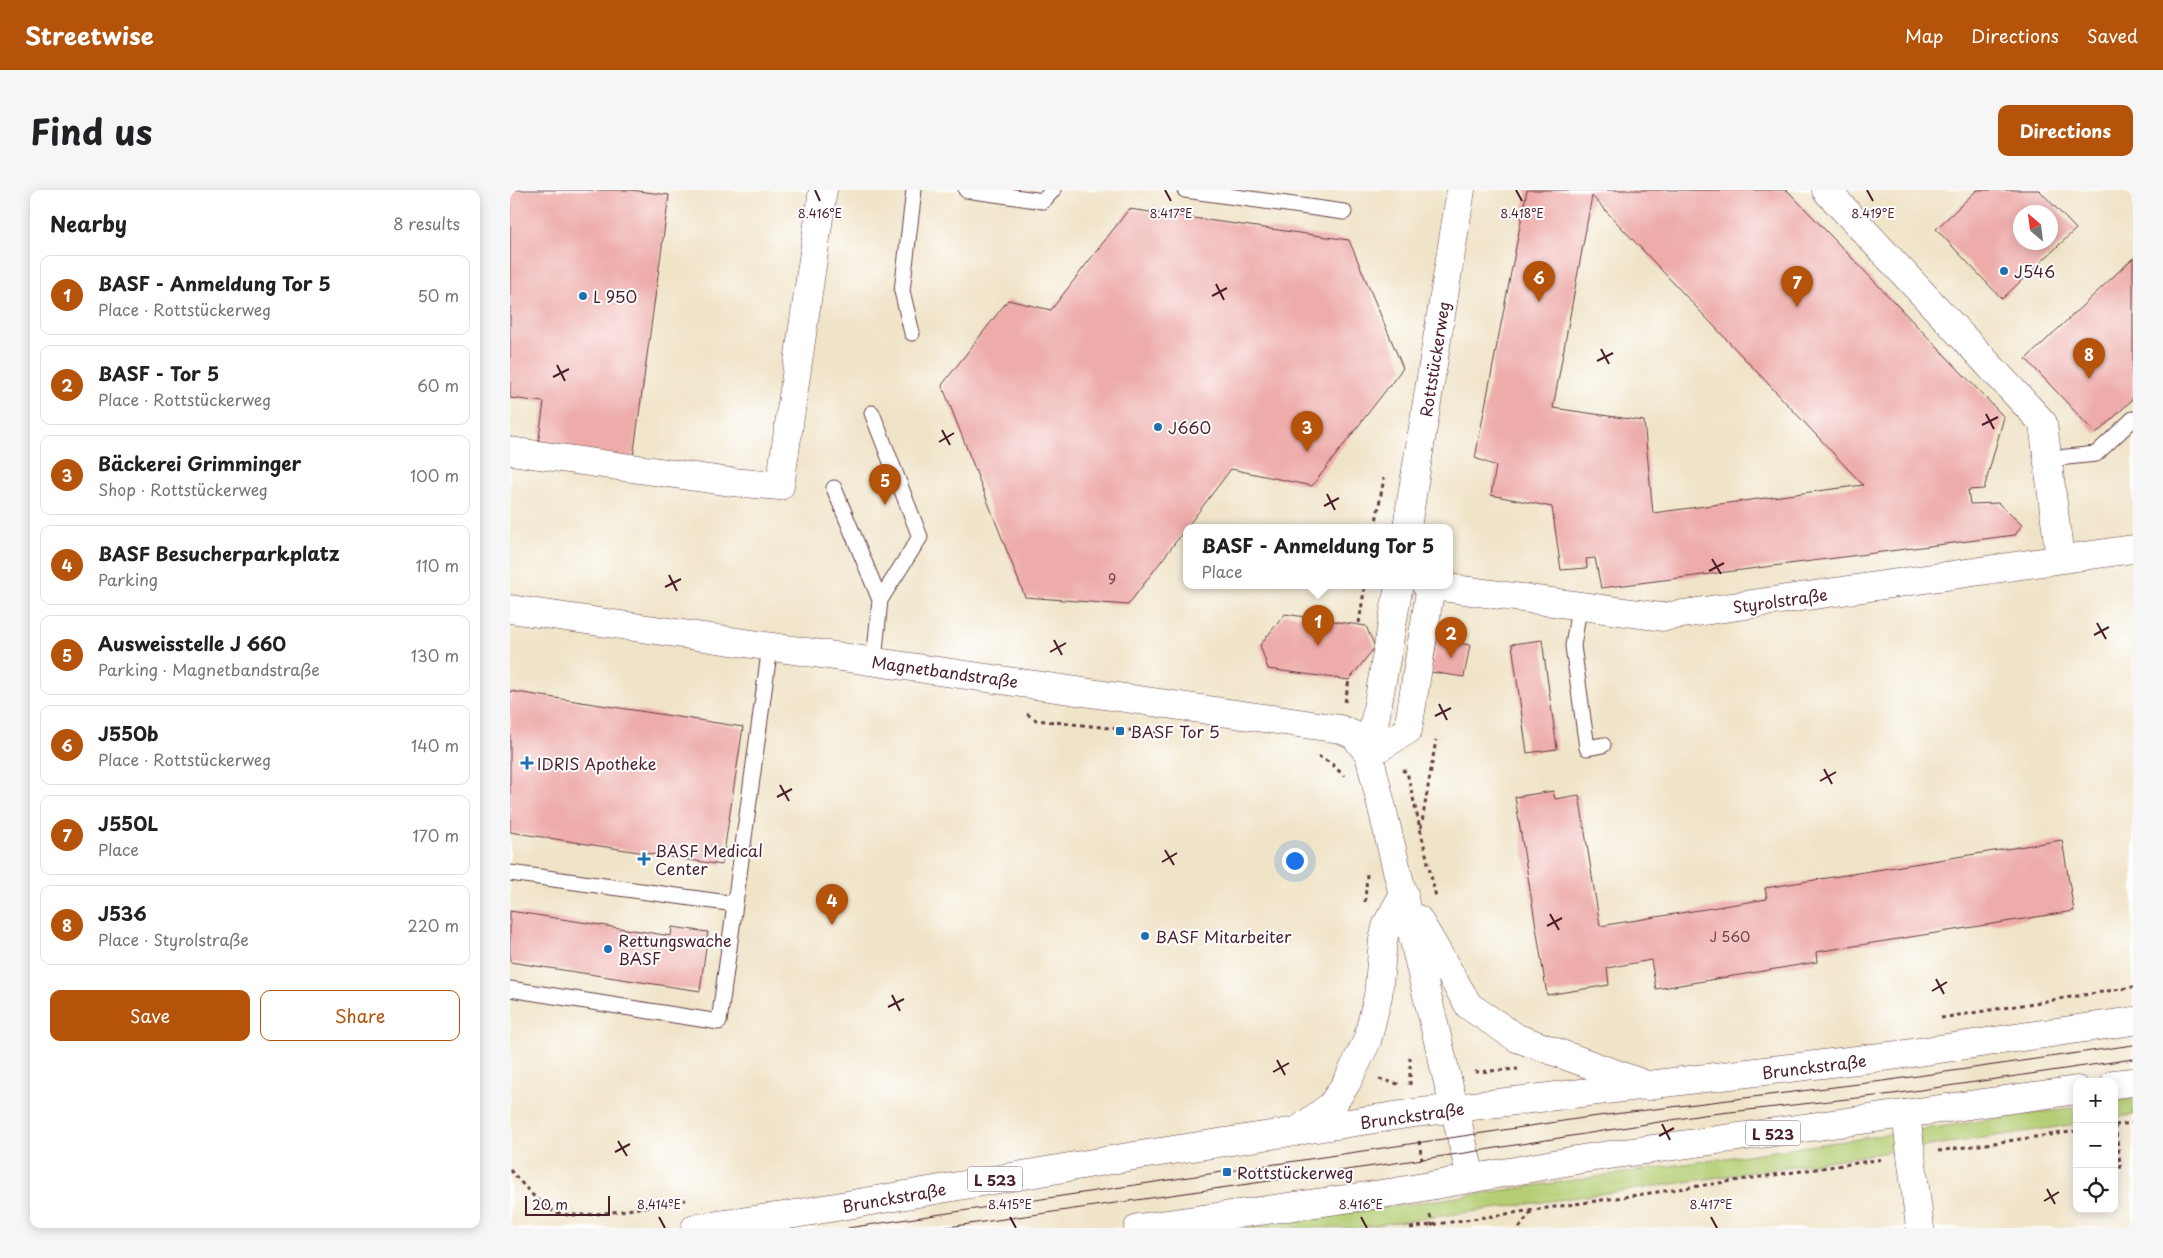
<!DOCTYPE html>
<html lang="en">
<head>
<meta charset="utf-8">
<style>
  body { margin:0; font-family:"Playpen Sans",sans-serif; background:#f6f6f6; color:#202124 }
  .controls { position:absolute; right:15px; bottom:15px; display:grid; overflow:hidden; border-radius:10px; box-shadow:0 2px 12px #0003 }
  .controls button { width:45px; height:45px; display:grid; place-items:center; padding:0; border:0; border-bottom:1px solid #e0e0e0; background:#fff; color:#202124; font:25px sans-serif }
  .compass { position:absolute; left:1503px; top:15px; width:45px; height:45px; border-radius:50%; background:#fff; box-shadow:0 2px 12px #0003; rotate:332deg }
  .scale { position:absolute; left:15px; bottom:12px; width:85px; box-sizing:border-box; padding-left:5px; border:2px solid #4a1f2b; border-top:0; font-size:14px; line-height:18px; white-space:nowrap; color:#4a1f2b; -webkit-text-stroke:4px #fff; paint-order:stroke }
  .you { position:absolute; left:784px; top:670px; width:18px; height:18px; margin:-12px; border:4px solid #fff; border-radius:50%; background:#1a73e8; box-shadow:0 0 0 8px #1a73e833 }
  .badge { display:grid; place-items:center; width:32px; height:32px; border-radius:50%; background:#b45309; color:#fff; font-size:16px; font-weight:700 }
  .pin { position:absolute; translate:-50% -41px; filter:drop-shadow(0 1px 2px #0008) }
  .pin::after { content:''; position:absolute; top:26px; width:18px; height:15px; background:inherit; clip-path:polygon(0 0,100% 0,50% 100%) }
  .popup { position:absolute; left:673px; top:334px; width:270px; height:65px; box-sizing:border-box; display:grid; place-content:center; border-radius:10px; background:#fff; filter:drop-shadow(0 1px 4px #0005); font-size:16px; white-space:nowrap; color:#757577 }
  .popup b { font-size:19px; color:#202124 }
  .popup::after { content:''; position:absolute; left:50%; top:100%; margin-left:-10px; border:10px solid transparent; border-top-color:#fff }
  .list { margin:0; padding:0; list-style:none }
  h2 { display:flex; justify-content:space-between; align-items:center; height:65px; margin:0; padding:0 20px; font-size:21px }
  h2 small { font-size:16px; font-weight:400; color:#757577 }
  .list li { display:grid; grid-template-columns:32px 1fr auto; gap:15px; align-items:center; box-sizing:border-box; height:80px; margin:0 10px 10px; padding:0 10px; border:1px solid #e0e0e0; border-radius:10px }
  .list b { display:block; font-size:19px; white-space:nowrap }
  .list p { margin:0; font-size:16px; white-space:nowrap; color:#757577 }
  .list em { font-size:16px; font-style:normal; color:#757577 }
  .actions { display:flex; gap:10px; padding:15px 20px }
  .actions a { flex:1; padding:11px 0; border:1px solid #b45309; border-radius:10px; text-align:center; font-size:18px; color:#b45309 }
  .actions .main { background:#b45309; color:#fff }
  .icon { flex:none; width:28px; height:28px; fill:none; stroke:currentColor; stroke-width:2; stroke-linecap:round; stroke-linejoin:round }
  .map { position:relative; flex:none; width:1623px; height:1038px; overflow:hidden; border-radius:10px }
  header { display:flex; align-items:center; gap:30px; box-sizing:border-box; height:70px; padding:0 25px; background:#b45309; color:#fff }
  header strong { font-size:24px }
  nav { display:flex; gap:28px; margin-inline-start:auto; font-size:18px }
  .intro { display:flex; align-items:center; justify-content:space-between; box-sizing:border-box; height:120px; padding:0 30px }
  h1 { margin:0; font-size:35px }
  .button { padding:12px 22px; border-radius:10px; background:#b45309; color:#fff; font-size:18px; font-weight:700 }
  main { display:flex; gap:30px; padding:0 30px }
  aside { flex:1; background:#fff; border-radius:10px; box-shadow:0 2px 12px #0003 }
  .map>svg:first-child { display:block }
  .green { fill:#b4cd72; stroke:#7f764e }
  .building { fill:#edaba9; fill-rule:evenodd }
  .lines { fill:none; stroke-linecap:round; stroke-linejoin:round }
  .service-casing { stroke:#633d43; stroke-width:17 }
  .minor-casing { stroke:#633d43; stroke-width:29 }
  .primary-casing { stroke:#633d43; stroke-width:29 }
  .path { stroke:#633d43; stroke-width:3; stroke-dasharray:4 4; stroke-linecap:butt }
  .service { stroke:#fff; stroke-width:15 }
  .minor { stroke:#fff; stroke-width:28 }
  .primary { stroke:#fff; stroke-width:28 }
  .tram { stroke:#4a1f2b; stroke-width:1 }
  .ticks { fill:none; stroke:#4a1f2b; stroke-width:2 }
  .poi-dot { fill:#1f6fb2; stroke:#fff; stroke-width:2 }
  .labels { text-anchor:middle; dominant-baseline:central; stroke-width:4; stroke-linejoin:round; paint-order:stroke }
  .number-label { font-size:14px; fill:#73424a }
  .shield { fill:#fff; stroke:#80626b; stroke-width:1 }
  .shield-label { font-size:15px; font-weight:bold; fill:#4a1f2b }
  .poi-label { font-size:16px; fill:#4a1f2b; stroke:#fff; text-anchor:start }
  .street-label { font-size:16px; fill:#4a1f2b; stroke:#fff }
  .ticks-label { font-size:12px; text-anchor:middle; fill:#4a1f2b; stroke:#fff; stroke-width:4; stroke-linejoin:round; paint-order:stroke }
</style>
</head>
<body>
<header>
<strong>Streetwise</strong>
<nav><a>Map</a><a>Directions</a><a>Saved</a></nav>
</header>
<div class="intro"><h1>Find us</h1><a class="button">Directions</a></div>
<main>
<aside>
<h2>Nearby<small>8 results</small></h2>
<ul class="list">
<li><span class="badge">1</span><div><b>BASF - Anmeldung Tor 5</b><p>Place · Rottstückerweg</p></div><em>50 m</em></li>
<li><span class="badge">2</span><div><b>BASF - Tor 5</b><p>Place · Rottstückerweg</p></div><em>60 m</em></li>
<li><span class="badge">3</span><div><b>Bäckerei Grimminger</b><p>Shop · Rottstückerweg</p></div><em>100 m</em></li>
<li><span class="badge">4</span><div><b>BASF Besucherparkplatz</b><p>Parking</p></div><em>110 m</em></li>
<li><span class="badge">5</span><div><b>Ausweisstelle J 660</b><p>Parking · Magnetbandstraße</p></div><em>130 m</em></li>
<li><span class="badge">6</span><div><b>J550b</b><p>Place · Rottstückerweg</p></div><em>140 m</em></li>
<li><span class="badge">7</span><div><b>J550L</b><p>Place</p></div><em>170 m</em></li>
<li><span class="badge">8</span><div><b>J536</b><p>Place · Styrolstraße</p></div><em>220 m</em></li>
</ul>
<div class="actions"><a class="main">Save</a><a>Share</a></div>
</aside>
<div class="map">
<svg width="1623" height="1038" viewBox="0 0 1623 1038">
  <rect width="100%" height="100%" fill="#fff"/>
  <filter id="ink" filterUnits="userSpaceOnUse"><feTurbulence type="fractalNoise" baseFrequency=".02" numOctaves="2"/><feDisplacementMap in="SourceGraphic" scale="10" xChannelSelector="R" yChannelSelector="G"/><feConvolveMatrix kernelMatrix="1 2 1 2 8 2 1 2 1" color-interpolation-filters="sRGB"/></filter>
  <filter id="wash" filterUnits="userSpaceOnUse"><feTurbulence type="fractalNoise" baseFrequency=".0096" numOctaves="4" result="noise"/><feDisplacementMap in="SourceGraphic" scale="20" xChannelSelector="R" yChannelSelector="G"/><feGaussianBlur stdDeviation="1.12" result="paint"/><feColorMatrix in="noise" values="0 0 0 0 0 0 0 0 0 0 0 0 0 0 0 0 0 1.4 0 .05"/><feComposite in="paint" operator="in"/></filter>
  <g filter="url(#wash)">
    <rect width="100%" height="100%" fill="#f0e4c8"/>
    <!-- green -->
    <path class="green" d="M1623 909V925L1604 928V911Z
      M1567 917V934L1162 994 845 1038H734Z"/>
    <g id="blocks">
      <!-- building -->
      <path class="building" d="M0 0H121L159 5 123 268 28 255 34 212 0 208Z
        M1017 0H1277L1494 227 1474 299 1458 300 1460 314 1488 313 1512 335 1505 345 1091 398 1085 368 1076 369 1077 378 1051 380 1042 317 981 305 986 276 965 268ZM1082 6 1353 295 1143 323 1134 231 1043 218Z
        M1467 0H1529L1566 39 1492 109 1426 39ZM1510 22H1540V52H1510Z
        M619 19 839 50 893 178 802 296 721 279 618 415 515 407 432 195 498 110 541 120Z
        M1623 68V209L1586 244 1516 169Z
        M775 424 856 436 865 457 839 490 758 479 750 455Z
        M927 449 960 455 954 487 921 482Z
        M1032 450 1047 559 1017 563 1002 454Z
        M0 501 233 537 212 675 0 642Z
        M1043 601 1045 609 1069 605 1090 736 1257 709 1255 698 1552 650 1564 721 1306 762 1307 772 1146 799 1141 770 1097 778 1099 795 1037 805 1005 607Z
        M0 721 161 746 162 737 198 742 190 801 0 772Z"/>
    </g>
  </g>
  <g filter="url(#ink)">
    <use href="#blocks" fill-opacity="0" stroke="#633d43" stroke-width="1"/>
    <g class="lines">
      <!-- service casing -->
      <g class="service-casing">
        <path id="service" d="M456 0 533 11 543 0
          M675 0 834 22
          M402 143 392 101 404 0
          M362 223 410 347 370 410 364 471
          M1538 269 1586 264 1623 229
          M324 298 370 410
          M1069 417 1063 456 1077 558 1093 555
          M0 683 225 714
          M0 799 209 832 260 456"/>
      </g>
      <!-- minor casing -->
      <g class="minor-casing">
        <path id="minor" d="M1316 0 1533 233 1550 369
          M0 261 221 292 270 296 313 0
          M897 337 951 0
          M889 395 859 564 961 988
          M916 395 1152 427 1623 359
          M0 419 830 539 844 545 859 564
          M859 564 898 540 921 395
          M908 729 959 816 1007 848 1139 896
          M1396 924 1410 1038
          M786 942 822 915 837 892 857 851 868 806 873 750 877 734 894 704"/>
      </g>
      <!-- primary casing -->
      <g class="primary-casing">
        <path id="primary" d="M1604 894 1623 892
          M185 1038 273 1026 624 966 904 923 1388 865 1623 831
          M628 1038 885 1002 1078 968 1567 900"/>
      </g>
      <!-- path -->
      <path class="path" d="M865 337 874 288
        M849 433 855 395
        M835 512 839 490
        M517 524 526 530 646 543
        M808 566 822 574 834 586
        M892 580 897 582 926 707
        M911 638 926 550
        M855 712 857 684
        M1431 828 1623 797
        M965 882 1008 879
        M869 889 892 895
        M900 895V864
        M1605 935 1611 981
        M1605 935 1623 933
        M909 951 912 970
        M1428 961 1567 941
        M0 980C14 995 27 1013 45 1022 66 1032 149 1014 176 1010
        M920 1025 922 1035 925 1038
        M900 1038 1374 969
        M1009 1038 1022 1021"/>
      <!-- service -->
      <use href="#service" class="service"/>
      <!-- minor -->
      <use href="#minor" class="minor"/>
      <!-- primary -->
      <use href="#primary" class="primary"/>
      <!-- tram -->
      <path class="tram" d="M338 1038 1080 927 1373 891 1623 855
        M431 1038 955 963 1193 925 1383 904 1623 869"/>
    </g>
  </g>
  <!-- ticks -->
  <path class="ticks" d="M305 0 310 11M655 0 661 11M1006 0 1012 11M1357 0 1363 11M706 94 714 110M702 106 717 98M1091 159 1099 174M1087 171 1103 163M47 175 55 191M43 187 59 179M1476 224 1484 239M1472 235 1488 227M432 240 440 255M429 252 444 243M817 304 825 320M814 316 829 308M1202 369 1211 384M1199 381 1214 373M159 385 167 401M155 397 171 389M1587 433 1596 449M1584 445 1599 437M544 450 552 465M540 462 556 453M929 514 937 530M925 526 941 518M1314 579 1322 594M1310 591 1326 582M270 595 279 611M267 607 282 599M655 660 664 675M652 672 667 663M1040 724 1049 740M1037 736 1052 728M1426 789 1434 804M1422 801 1437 792M382 805 390 821M378 817 394 809M767 870 775 885M763 882 779 873M1152 934 1160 950M1149 946 1164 938M108 951 117 966M105 962 120 954M1537 999 1545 1014M1534 1011 1549 1002M149 1027 155 1038M500 1027 506 1038M851 1027 857 1038M1201 1027 1207 1038"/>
  <!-- markers -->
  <g class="poi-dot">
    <circle cx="1494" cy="81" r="5"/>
    <circle cx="73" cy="106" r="5"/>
    <circle cx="648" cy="237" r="5"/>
    <rect x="605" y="536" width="10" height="10" rx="2.5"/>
    <path d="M14.5 565.5h5v5h5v5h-5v5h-5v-5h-5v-5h5z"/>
    <path d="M131.5 661.5h5v5h5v5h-5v5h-5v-5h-5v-5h5z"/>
    <circle cx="635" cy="746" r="5"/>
    <circle cx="98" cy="759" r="5"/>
    <rect x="712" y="977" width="10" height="10" rx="2.5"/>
  </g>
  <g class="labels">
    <!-- number labels -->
    <g class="number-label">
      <text x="602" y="388">9</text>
      <text x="1220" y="746">J 560</text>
    </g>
    <!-- shield labels -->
    <g class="shield">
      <rect x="1235.5" y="930.5" width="55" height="25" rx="4"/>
      <rect x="457.5" y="976.5" width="55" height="25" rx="4"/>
    </g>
    <g class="shield-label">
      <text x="1263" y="943">L 523</text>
      <text x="485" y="989">L 523</text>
    </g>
    <!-- poi labels -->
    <g class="poi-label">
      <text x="1504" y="81">J546</text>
      <text x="83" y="106">L 950</text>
      <text x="658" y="237">J660</text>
      <text x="620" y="541">BASF Tor 5</text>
      <text x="27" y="573">IDRIS Apotheke</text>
      <text x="145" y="660">BASF Medical<tspan x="145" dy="18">Center</tspan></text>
      <text x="645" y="746">BASF Mitarbeiter</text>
      <text x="108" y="750">Rettungswache<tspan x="108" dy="18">BASF</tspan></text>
      <text x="727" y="982">Rottstückerweg</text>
    </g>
    <!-- street labels -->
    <g class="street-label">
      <text transform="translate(924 169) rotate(-81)">Rottstückerweg</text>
      <text transform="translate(1270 410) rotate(-8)">Styrolstraße</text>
      <text transform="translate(435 481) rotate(8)">Magnetbandstraße</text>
      <text transform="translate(1304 876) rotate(-7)">Brunckstraße</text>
      <text transform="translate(902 925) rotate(-8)">Brunckstraße</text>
      <text transform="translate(384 1007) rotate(-10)">Brunckstraße</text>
    </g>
  </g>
  <g class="ticks-label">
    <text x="310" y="28">8.416°E</text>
    <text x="661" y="28">8.417°E</text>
    <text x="1012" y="28">8.418°E</text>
    <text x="1363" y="28">8.419°E</text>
    <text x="149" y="1019">8.414°E</text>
    <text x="500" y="1019">8.415°E</text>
    <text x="851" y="1019">8.416°E</text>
    <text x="1201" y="1019">8.417°E</text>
  </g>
</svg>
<div class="controls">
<button>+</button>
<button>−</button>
<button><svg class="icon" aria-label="locate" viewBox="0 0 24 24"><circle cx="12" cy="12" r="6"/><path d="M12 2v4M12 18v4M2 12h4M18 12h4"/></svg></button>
</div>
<svg class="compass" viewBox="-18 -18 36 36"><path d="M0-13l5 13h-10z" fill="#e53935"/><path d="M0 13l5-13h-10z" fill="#757577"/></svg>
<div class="scale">20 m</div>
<div class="you"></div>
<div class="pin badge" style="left:808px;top:456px">1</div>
<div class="popup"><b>BASF - Anmeldung Tor 5</b>Place</div>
<div class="pin badge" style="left:941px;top:468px">2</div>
<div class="pin badge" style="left:797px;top:262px">3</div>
<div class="pin badge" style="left:322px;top:735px">4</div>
<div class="pin badge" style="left:375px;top:315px">5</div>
<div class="pin badge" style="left:1029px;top:112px">6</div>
<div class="pin badge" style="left:1287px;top:117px">7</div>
<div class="pin badge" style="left:1579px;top:189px">8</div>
</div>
</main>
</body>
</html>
